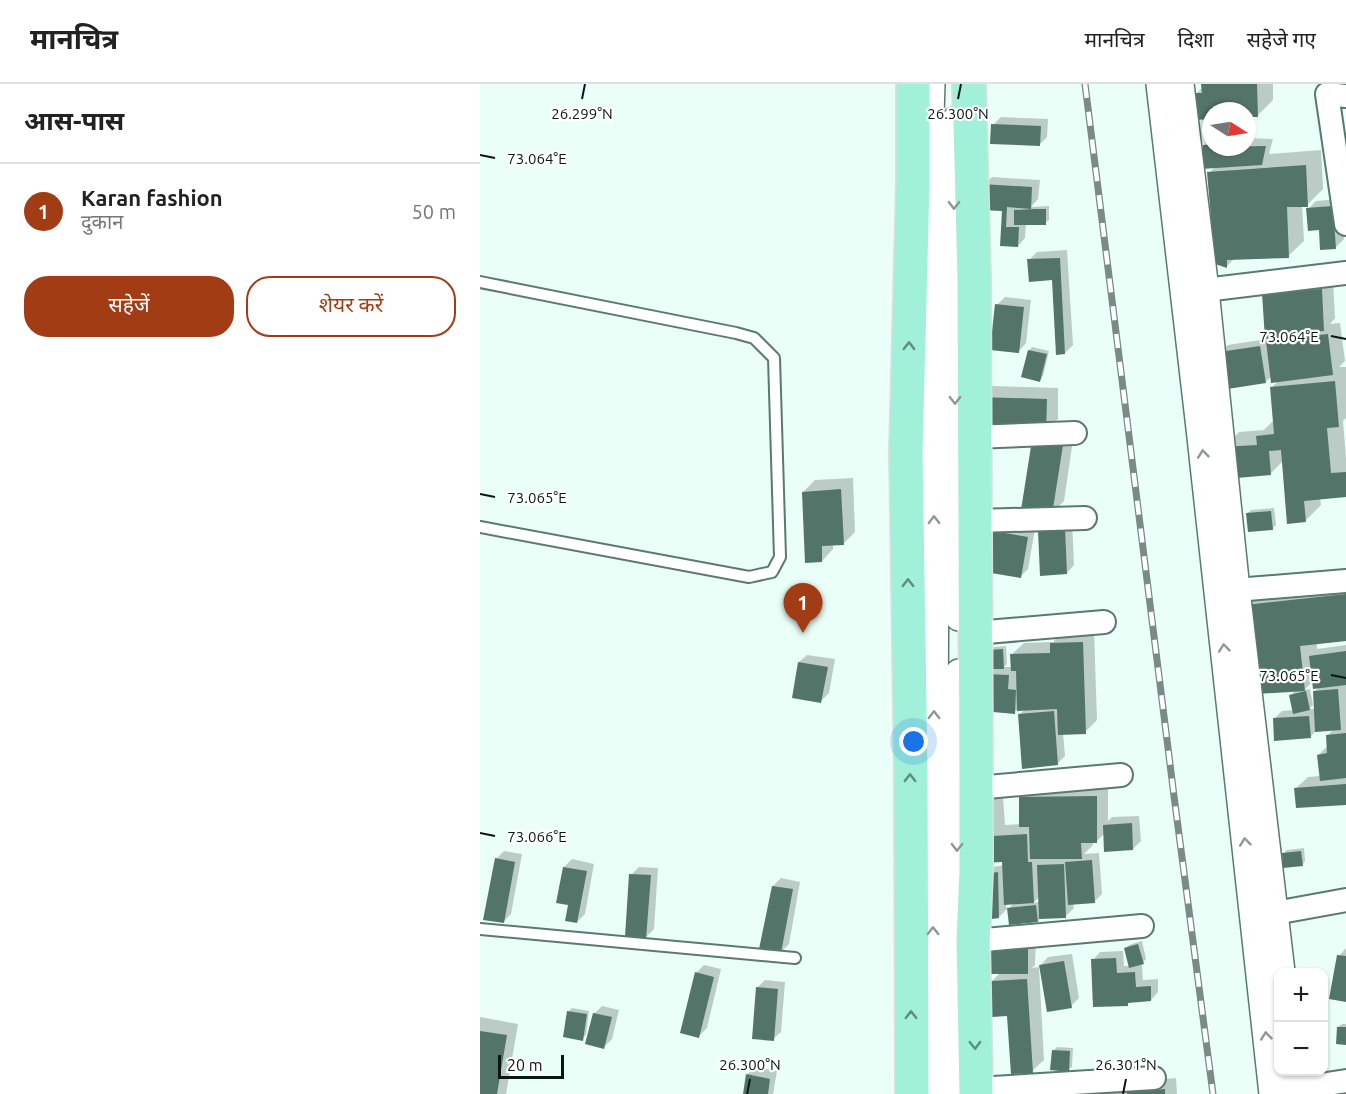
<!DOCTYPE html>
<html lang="hi">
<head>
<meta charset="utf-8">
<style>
  body { margin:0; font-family:Ubuntu,"Noto Sans Devanagari",sans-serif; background:#f6f6f6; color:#222 }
  .controls { position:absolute; right:18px; bottom:18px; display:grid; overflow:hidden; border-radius:12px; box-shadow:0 2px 4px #0004 }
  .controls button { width:54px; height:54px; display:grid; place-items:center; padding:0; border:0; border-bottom:2px solid #e0e0e0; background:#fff; color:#222; font:30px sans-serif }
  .compass { position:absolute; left:722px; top:18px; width:54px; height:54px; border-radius:50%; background:#fff; box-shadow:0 2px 4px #0004; rotate:102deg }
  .scale { position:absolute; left:18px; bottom:15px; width:66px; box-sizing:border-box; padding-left:6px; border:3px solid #091712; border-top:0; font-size:16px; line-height:21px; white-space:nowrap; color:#091712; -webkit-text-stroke:4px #fff; paint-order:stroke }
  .you { position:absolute; left:434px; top:658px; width:21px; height:21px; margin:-15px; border:4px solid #fff; border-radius:50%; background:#1a73e8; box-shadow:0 0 0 9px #1a73e833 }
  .badge { display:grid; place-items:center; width:39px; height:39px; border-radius:50%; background:#a23c15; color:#fff; font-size:20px; font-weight:700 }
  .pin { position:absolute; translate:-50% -50px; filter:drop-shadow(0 2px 3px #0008) }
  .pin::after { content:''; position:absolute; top:32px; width:21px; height:18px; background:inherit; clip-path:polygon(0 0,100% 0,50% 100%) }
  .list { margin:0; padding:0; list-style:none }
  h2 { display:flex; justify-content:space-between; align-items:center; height:78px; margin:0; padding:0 24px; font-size:26px }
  h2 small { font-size:20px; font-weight:400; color:#767676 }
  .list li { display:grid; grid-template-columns:39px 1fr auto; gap:18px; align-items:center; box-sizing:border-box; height:96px; padding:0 24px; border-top:2px solid #e0e0e0 }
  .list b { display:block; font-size:22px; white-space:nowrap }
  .list p { margin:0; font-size:20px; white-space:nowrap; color:#767676 }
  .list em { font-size:20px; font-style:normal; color:#767676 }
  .actions { display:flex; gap:12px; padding:18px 24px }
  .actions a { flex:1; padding:14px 0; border:2px solid #a23c15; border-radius:24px; text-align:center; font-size:21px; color:#a23c15 }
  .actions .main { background:#a23c15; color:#fff }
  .map { position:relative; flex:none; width:866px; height:1010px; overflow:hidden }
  header { display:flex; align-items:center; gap:36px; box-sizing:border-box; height:84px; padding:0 30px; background:#fff; border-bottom:2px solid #e0e0e0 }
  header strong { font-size:28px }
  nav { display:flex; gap:33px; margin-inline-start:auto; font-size:21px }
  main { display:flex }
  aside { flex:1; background:#fff }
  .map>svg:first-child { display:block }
  .shadow { fill:#0003; fill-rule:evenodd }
  .building { fill:#537468 }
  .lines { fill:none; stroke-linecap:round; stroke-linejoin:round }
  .service-casing { stroke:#597a6e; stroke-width:14 }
  .minor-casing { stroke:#597a6e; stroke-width:26 }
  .tertiary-casing { stroke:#597a6e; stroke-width:30 }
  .primary-casing { stroke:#dddfde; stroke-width:36 }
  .service { stroke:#fff; stroke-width:10 }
  .minor { stroke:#fff; stroke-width:22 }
  .tertiary { stroke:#fff; stroke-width:27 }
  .primary { stroke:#a1f0da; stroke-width:33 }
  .rail-casing { stroke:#798b84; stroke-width:7 }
  .rail { stroke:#fff; stroke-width:4.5; stroke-dasharray:14; stroke-linecap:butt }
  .oneway { stroke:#909794 }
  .oneway2 { stroke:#5d8e80 }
  .ticks { fill:none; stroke:#091712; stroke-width:2 }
  .ticks-label { font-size:15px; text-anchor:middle; fill:#091712; stroke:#fff; stroke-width:4.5; stroke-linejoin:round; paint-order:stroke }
</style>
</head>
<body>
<header>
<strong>मानचित्र</strong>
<nav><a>मानचित्र</a><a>दिशा</a><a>सहेजे गए</a></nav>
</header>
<main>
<aside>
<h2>आस-पास<small></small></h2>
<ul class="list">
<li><span class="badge">1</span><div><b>Karan fashion</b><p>दुकान</p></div><em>50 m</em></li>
</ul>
<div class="actions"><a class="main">सहेजें</a><a>शेयर करें</a></div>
</aside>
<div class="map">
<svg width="866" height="1010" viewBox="0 0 866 1010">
  <rect width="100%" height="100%" fill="#e9fff7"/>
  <!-- shadow -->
  <path class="shadow" d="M723 0H793V16L778 31 767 27H731V33L717 34 716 10 723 3Z
    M521 33 568 35 567 53 559 61 513 41Z
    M731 54V63H767V54L793 55 789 70 841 66 843 105 827 121H822L824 157 808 172 755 174 747 182 729 89 735 83 724 61Z
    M512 93 560 96 558 115 551 123 569 122V136L565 139 546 140 545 154 538 162 522 161 523 125 504 101Z
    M860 115 864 155 856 163 840 144 828 125 836 117Z
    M587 166 593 261 585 269 573 195 549 176 557 168Z
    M853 194 855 234 850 240 860 239 865 277 859 283H866V334L863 337 866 374V412L840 414 841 421 825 437 803 377 791 389 744 364 759 348 784 346 794 336 792 303 799 296 792 292 785 298 740 269 748 261 787 255 784 209Z
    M525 213 551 216 546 259 539 267 517 221Z
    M552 263 569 267 563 292 560 296 549 267Z
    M512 302 578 304V335L567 345 594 349 584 417 572 429 554 357 500 314Z
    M373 394 375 448 363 460H353V465L342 477 323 408 335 396Z
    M794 424 796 441 792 445 768 429 771 426Z
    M592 437 594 481 587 489 559 446Z
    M555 445 548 485 540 493 514 447Z
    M866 497V556L837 559V565L866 561V719L816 704 828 693 840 692 838 671 848 662 847 652 854 645 837 646 830 653 794 635 802 627 814 626 811 611 816 606 767 521 782 506ZM834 596 839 603 834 608 835 625H829L833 621 830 605 824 606Z
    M614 546 617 636 605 648 583 649 585 672 577 680 539 631 545 625H538L534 628 504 625 510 566 514 563 526 562 527 580 524 583H532V570L544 559 573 558 583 547Z
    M327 571 355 575 349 609 341 617 319 578Z
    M628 701V737L632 733 659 732 661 757 653 765 625 749 616 758H613V761L604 770 619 769 622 810 614 818 593 819 594 824 586 832 561 833 558 837 528 825 534 819 526 820 527 825 519 833 505 791 513 783 524 781V777L505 778 503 725 515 713 523 712 525 741 541 740V714L552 702ZM560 812V818L553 819Z
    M824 764 825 777 822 781 803 770 807 766Z
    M24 767 42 770 31 830 23 838 16 775Z
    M92 775 114 780 105 830 97 838 90 820 84 783Z
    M159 783 178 784 174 845 166 853 151 791Z
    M301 794 320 798 309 860 301 868 293 802Z
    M556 853 555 881 552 884 559 883 564 976 552 987 529 930 512 897Z
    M662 857 666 875 660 881H662L663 896 678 895V908L671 916 651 917 648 920 613 876 620 868 643 867 644 882H650L646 864 649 861Z
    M866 864V916L859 872Z
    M592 870 599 914 591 922 561 881 568 873Z
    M224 881 241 885 227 944 219 952 216 889Z
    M285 896 305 898 301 948 293 955 277 904Z
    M122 922 139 926 132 955 124 963 114 930Z
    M92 924 109 927 106 951 102 955 88 928Z
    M0 933 38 940 26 1010H0Z
    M862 940H866V958L858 943Z
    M577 963 593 964 592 983 588 986 574 966Z
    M275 983 297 987 293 1010H264L267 991Z
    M696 994 697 1010H541L628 1001 629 1009 639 999Z"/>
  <!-- building -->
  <path class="building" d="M721 0H777L778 33H767V27H731V35L715 36V9H722Z
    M511 40 561 42 560 62 510 60Z
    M723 61H731V63L786 62 782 81 721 85Z
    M826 81 828 123H807L809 174 747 176V184L735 180 727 88Z
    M502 100 552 103 551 125 527 123 526 143H539L538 163 520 162 522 127 501 126Z
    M853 122 856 165 840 166 839 146 828 147 826 124Z
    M555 125H566V141H534V126Z
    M580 174 585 270 576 271 572 196 549 198 547 175Z
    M842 205 844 247 814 249 815 253 785 255 782 209Z
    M515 220 544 223 539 269 510 266Z
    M848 250 853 291 791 299 786 257Z
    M780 262 786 299 741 306 739 268Z
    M548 266 567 270 560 298 541 293Z
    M855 297 859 343 847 344 851 389 866 388V413L824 417 826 438 807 440 801 366 789 367 791 391 745 395 742 363 777 361 776 352 794 350 790 303Z
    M499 313 567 315 566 348 498 346Z
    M552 356 583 361 572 431 541 426Z
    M361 405 364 461 342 462V478L325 479 322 408Z
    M791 427 793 446 768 448 766 429Z
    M585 444 587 490 560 492 558 446Z
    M513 447 548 453 541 494 505 488Z
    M866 510V557L820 562 825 607 776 610 765 521Z
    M603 558 606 650 578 651 577 625 537 627 536 587H531L530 570 570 569V559Z
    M523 565 524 585H510L509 566Z
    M866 567V601L833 605 829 572Z
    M318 578 348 583 341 619 312 614Z
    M505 590 529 591 528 605 536 606 535 630 502 627Z
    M858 605 861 646 835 648 833 607Z
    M826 607 830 626 813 630 809 611Z
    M574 627 578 681 542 685 538 630Z
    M829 632 831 654 794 657 793 634Z
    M866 649V694L840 697 837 671 847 669 846 651Z
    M866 700V721L816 724 814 704Z
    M617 712V759H601L602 775H550L549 743H539V713Z
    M512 723 513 752 547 750 548 778H552L554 819 524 821 522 778 503 779Z
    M652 739 653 766 624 768 623 741Z
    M821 767 823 782 803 784 802 769Z
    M15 774 35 778 24 839 3 836Z
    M612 776 615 819 588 821 585 778Z
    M584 780 586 834 559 835 557 781Z
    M83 783 107 787 97 839 85 837 88 821 76 819Z
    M518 788 519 834 505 836 503 790Z
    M149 790 171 791 166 855 145 853Z
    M292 802 313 805 301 869 279 865Z
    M556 821 558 838 529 841 527 824Z
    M511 860 548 861V890H511Z
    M658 860 664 880 649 884 644 864Z
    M857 871 866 872V918L849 915Z
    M636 874 637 889 655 888 656 903 671 902V917L648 919V922L613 923 611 875Z
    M584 877 592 924 567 928 559 881Z
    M215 888 234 893 219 954 200 949Z
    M547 895 553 989 531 990 527 932 512 933 511 897Z
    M276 903 298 905 294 957 272 955Z
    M87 927 107 930 103 957 83 953Z
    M113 929 132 933 124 965 105 960Z
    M857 943H866V961L856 960Z
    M0 947 27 951 17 1010H0Z
    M572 966 590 967 589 988 570 986Z
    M266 990 290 995 288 1010H263Z
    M685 1005V1010H647V1008Z"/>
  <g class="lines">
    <!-- service casing -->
    <g class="service-casing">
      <path id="service" d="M0 198 256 249 274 254 294 274 300 473 292 488 269 493 0 443
        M0 845 315 874"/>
    </g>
    <!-- minor casing -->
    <g class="minor-casing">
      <path id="minor" d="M866 12 847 10 866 140
        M725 206 866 189
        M494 353 595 349
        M496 437 605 434
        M756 506 866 497
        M495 549 624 538
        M496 704 641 691
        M795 829 866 816
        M493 857 662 842
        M496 1005 674 994
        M814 1005 866 997"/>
    </g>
    <!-- tertiary casing -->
    <g class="tertiary-casing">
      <path id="tertiary" d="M451 0 449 61 455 461 452 1010
        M680 0 720 344 793 1010
        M700 0 725 206 756 506 801 888
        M475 37 473 139 479 533
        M812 988 814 1010
        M473 1010 479 673V589"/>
    </g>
    <!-- primary casing -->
    <g class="primary-casing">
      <path id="primary" d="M489 0 494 195 496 704V786L493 857 496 1010
        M432 1010 431 691 426 368 433 99V0"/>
    </g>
    <!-- service -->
    <use href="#service" class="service"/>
    <!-- minor -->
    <use href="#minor" class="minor"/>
    <!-- tertiary -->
    <use href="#tertiary" class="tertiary"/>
    <!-- primary -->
    <use href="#primary" class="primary"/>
    <!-- rail casing -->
    <g class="rail-casing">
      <path id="rail" d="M605 0 694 712 733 1010"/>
    </g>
    <!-- rail -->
    <use href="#rail" class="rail"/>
  </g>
  <!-- one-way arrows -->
  <defs><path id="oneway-chevron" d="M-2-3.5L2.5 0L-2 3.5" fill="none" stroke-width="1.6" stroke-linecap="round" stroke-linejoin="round" transform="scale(1.5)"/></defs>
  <g class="oneway">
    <use href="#oneway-chevron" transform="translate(474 121) rotate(91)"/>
    <use href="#oneway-chevron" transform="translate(475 316) rotate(89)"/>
    <use href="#oneway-chevron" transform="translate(723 370) rotate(-96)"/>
    <use href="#oneway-chevron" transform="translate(454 436) rotate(-91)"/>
    <use href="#oneway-chevron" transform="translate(744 564) rotate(-96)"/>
    <use href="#oneway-chevron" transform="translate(454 631) rotate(-90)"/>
    <use href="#oneway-chevron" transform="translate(765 758) rotate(-96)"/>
    <use href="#oneway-chevron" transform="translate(477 763) rotate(91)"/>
    <use href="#oneway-chevron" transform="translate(453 847) rotate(-90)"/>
    <use href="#oneway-chevron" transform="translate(786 952) rotate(-96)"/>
  </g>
  <g class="oneway2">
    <use href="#oneway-chevron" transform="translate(429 262) rotate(-89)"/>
    <use href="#oneway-chevron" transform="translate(428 499) rotate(-91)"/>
    <use href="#oneway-chevron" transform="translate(430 694) rotate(-90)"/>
    <use href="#oneway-chevron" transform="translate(431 931) rotate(-90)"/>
    <use href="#oneway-chevron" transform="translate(495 961) rotate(89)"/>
  </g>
  <!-- ticks -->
  <path class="ticks" d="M102 15 105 0M478 15 481 0M0 71 15 74M851 252 866 255M0 410 15 413M851 591 866 594M0 749 15 752M267 1010 270 995M643 1010 646 995"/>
  <g class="ticks-label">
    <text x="102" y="35">26.299°N</text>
    <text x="478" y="35">26.300°N</text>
    <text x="57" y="80">73.064°E</text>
    <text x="809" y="258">73.064°E</text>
    <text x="57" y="419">73.065°E</text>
    <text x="809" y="597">73.065°E</text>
    <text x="57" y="758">73.066°E</text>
    <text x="270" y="986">26.300°N</text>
    <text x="646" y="986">26.301°N</text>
  </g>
</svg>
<div class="controls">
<button>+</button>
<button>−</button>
</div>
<svg class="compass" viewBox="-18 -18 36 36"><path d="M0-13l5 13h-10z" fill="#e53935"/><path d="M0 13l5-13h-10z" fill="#767676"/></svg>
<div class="scale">20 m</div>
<div class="you"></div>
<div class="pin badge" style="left:323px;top:549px">1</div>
</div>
</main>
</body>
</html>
